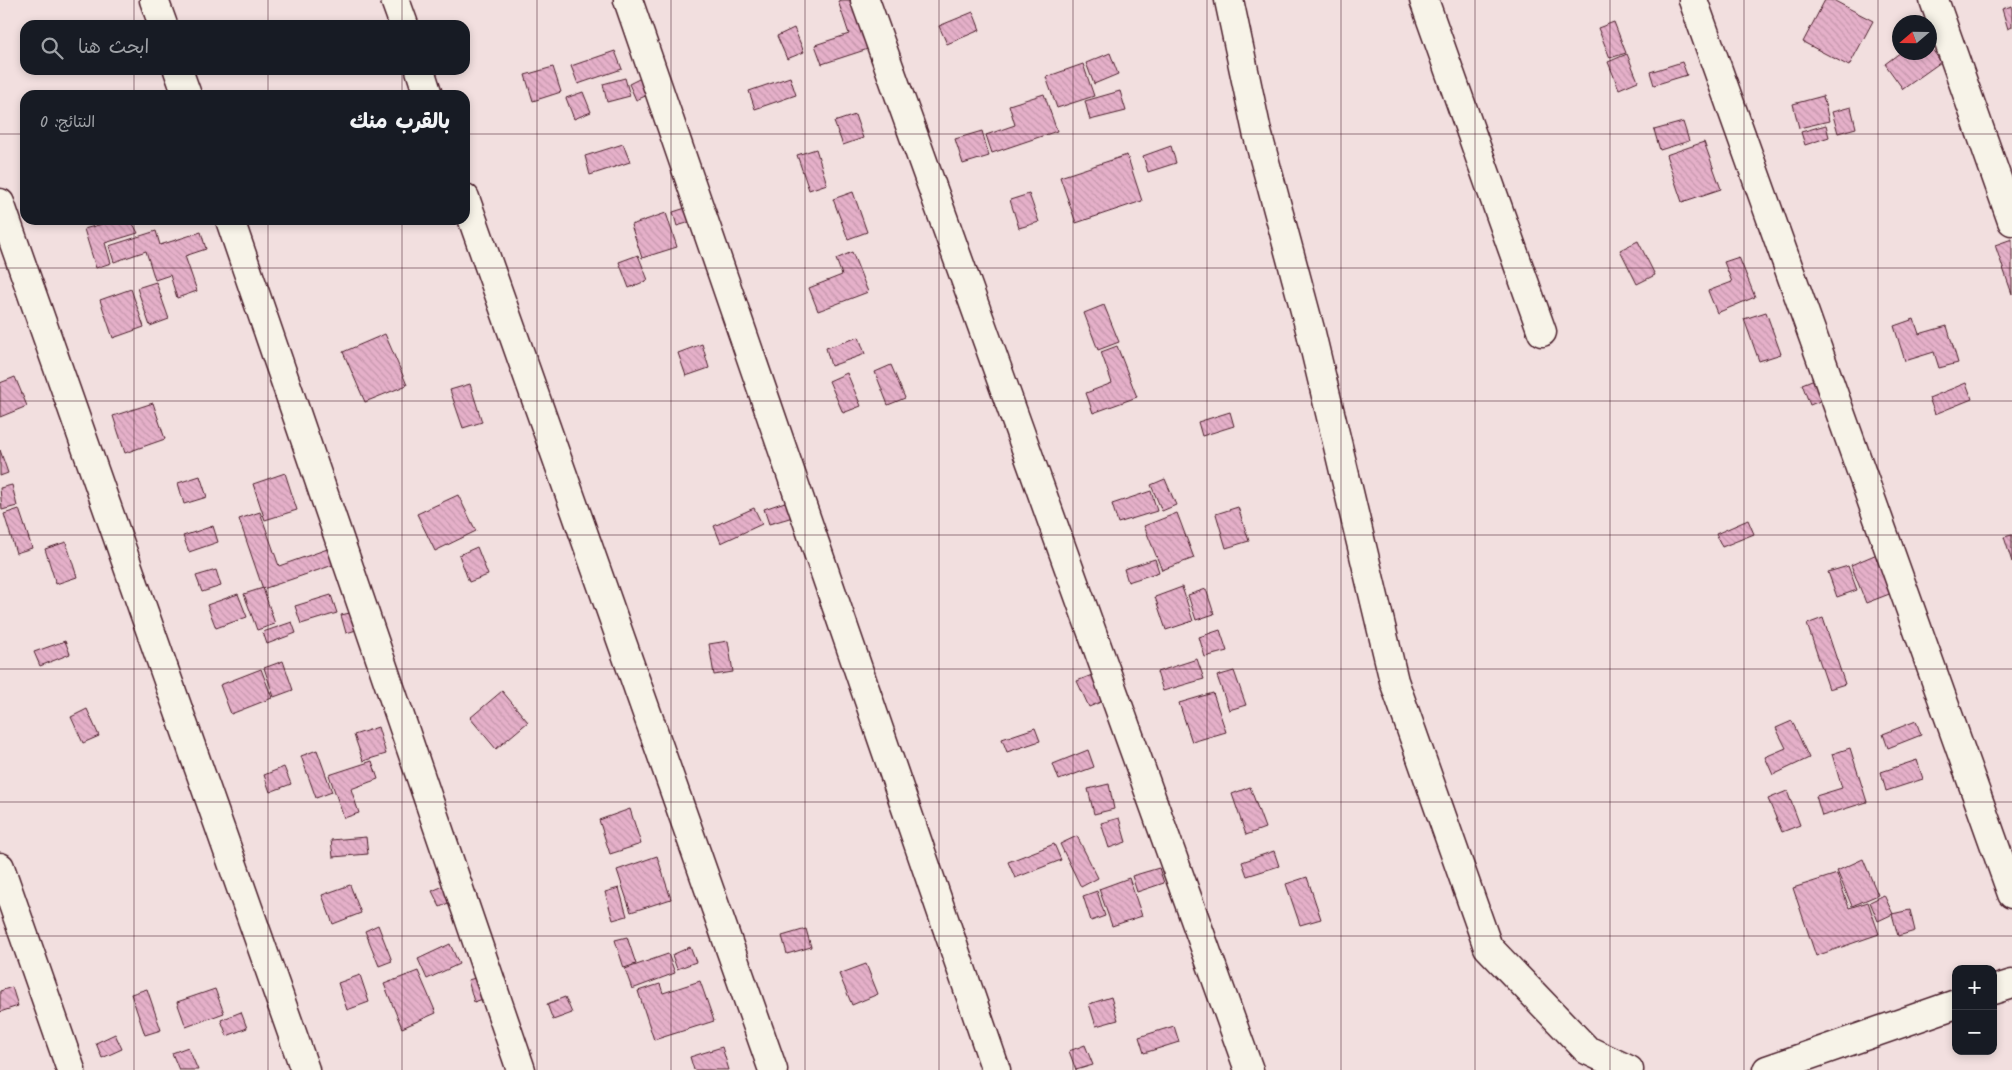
<!DOCTYPE html>
<html lang="ar">
<head>
<meta charset="utf-8">
<style>
  body { margin:0; font-family:Kalam,"Playpen Sans Arabic",sans-serif; background:#20242c; color:#f1f3f6; direction:rtl }
  .controls { position:absolute; right:15px; bottom:15px; display:grid; overflow:hidden; border-radius:10px; box-shadow:0 2px 8px #0003 }
  .controls button { width:45px; height:45px; display:grid; place-items:center; padding:0; border:0; border-bottom:1px solid #363941; background:#171b24; color:#f1f3f6; font:25px sans-serif }
  .compass { position:absolute; left:1892px; top:15px; width:45px; height:45px; border-radius:50%; background:#171b24; box-shadow:0 2px 8px #0003; rotate:250deg }
  .list { margin:0; padding:0; list-style:none }
  h2 { display:flex; justify-content:space-between; align-items:center; height:65px; margin:0; padding:0 20px; font-size:21px }
  h2 small { font-size:16px; font-weight:400; color:#9ea1a6 }
  .icon { flex:none; width:28px; height:28px; fill:none; stroke:currentColor; stroke-width:2; stroke-linecap:round; stroke-linejoin:round }
  .map { position:relative; flex:none; width:2012px; height:1070px; overflow:hidden; direction:ltr }
  .search { position:absolute; background:#171b24; box-shadow:0 2px 8px #0003; left:20px; top:20px; width:450px; height:55px; display:flex; align-items:center; gap:12px; box-sizing:border-box; padding:0 18px; border-radius:15px; color:#9ea1a6; font-size:19px }
  .panel { position:absolute; background:#171b24; box-shadow:0 2px 8px #0003; left:20px; top:90px; width:450px; height:135px; border-radius:15px; direction:rtl }
  .map>svg:first-child { display:block }
  .building { fill:url(#building-back-hatch); stroke:#4a1f2b }
  .lines { fill:none; stroke-linecap:round; stroke-linejoin:round }
  .street-casing { stroke:#4a1f2b; stroke-width:31 }
  .secondary-casing { stroke:#4a1f2b; stroke-width:31 }
  .street { stroke:#f7f3e8; stroke-width:28 }
  .secondary { stroke:#f7f3e8; stroke-width:28 }
  .grid { fill:none; stroke:#4a1f2b; stroke-width:1; stroke-opacity:0.55 }
</style>
</head>
<body>
<div class="map">
<svg width="2012" height="1070" viewBox="0 0 2012 1070">
  <defs>
    <pattern id="building-back-hatch" width="6" height="6" patternUnits="userSpaceOnUse" patternTransform="scale(1.25)"><rect width="6" height="6" fill="#e5b0c9"/><path d="M-1 5l2 2M0 0l6 6M5-1l2 2" fill="none" stroke="#c697ad"/></pattern>
  </defs>
  <rect width="100%" height="100%" fill="#f2dfdf"/>
  <filter id="ink" filterUnits="userSpaceOnUse"><feTurbulence type="fractalNoise" baseFrequency=".02" numOctaves="2"/><feDisplacementMap in="SourceGraphic" scale="10" xChannelSelector="R" yChannelSelector="G"/><feConvolveMatrix kernelMatrix="1 2 1 2 8 2 1 2 1" color-interpolation-filters="sRGB"/></filter>
  <g filter="url(#ink)">
    <!-- building -->
    <path class="building" d="M841 0H855L871 48 822 64 815 45 849 34 838 1Z
      M1825 0H1833L1873 21 1849 66 1803 42Z
      M2012 6V27L2008 29 2002 9Z
      M973 12 980 30 947 44 939 26Z
      M1614 22 1626 53 1610 58 1598 28Z
      M794 28 804 52 787 59 777 36Z
      M1930 46 1941 62 1903 89 1885 64 1901 52H1930Z
      M615 51 622 69 578 84 571 66Z
      M1110 53 1118 74 1094 84 1086 63Z
      M1627 54 1638 81 1619 89 1608 62Z
      M1682 62 1687 75 1654 85 1650 72Z
      M1083 64 1094 96 1057 108 1046 77Z
      M553 67 561 92 533 101 525 75Z
      M647 75 655 92 636 100 629 84Z
      M790 77 796 95 755 109 749 91Z
      M625 78 630 96 607 102 603 84Z
      M1120 91 1126 111 1090 120 1085 101Z
      M583 92 591 112 574 119 566 98Z
      M1044 94 1057 131 992 153 986 135 1015 125 1009 105Z
      M1823 96 1829 121 1799 128 1793 104Z
      M1851 107 1856 128 1838 133 1832 112Z
      M855 115 863 138 843 145 834 122Z
      M1683 122 1689 141 1660 150 1654 130Z
      M1826 125 1829 137 1805 145 1801 132Z
      M982 131 989 156 963 164 955 139Z
      M1704 142 1721 189 1682 202 1666 155Z
      M623 144 630 162 590 175 585 156Z
      M1171 146 1176 163 1148 172 1143 156Z
      M816 149 827 184 809 190 797 155Z
      M1127 155 1142 201 1076 223 1060 177Z
      M853 192 867 232 848 239 833 199Z
      M1029 194 1039 222 1019 228 1010 200Z
      M692 206 697 220 677 226 673 212Z
      M666 213 677 247 642 258 631 225Z
      M101 220H131L138 233 105 243 111 263 96 268 84 229 102 224Z
      M156 231 160 245 201 232 206 249 185 256 197 291 177 298 170 275 155 280 146 251 114 262 109 246Z
      M2012 239V294L1995 245Z
      M1638 241 1655 275 1637 284 1620 250Z
      M852 252 868 292 818 311 809 288 842 275 836 259Z
      M638 255 648 280 629 288 619 262Z
      M1739 257 1755 297 1717 313 1708 291 1732 282 1724 262Z
      M156 282 169 319 150 326 137 288Z
      M131 289 144 327 113 338 100 300Z
      M1104 305 1119 342 1098 350 1084 313Z
      M1766 312 1781 354 1759 361 1744 319Z
      M1914 319 1919 334 1947 326 1958 363 1939 368 1934 352 1905 361 1894 326Z
      M385 334 407 385 365 402 343 352Z
      M859 337 865 354 831 366 826 348Z
      M702 344 709 368 686 376 678 353Z
      M1117 346 1137 397 1093 413 1086 393 1112 383 1101 352Z
      M891 365 905 398 888 405 875 372Z
      M847 373 861 406 843 413 829 381Z
      M15 377 27 406 0 417V383Z
      M1817 378 1825 399 1810 405 1802 384Z
      M1966 383 1972 399 1935 414 1929 398Z
      M470 384 482 422 463 428 450 390Z
      M153 403 165 439 125 453 113 416Z
      M1230 412 1234 426 1202 436 1198 422Z
      M0 450 8 473 0 476Z
      M285 473 297 510 265 520 253 484Z
      M200 476 207 497 184 504 178 483Z
      M1165 479 1176 505 1162 511 1151 485Z
      M12 485 17 506 2 510 0 488Z
      M1151 491 1157 511 1118 523 1112 504Z
      M458 495 476 531 435 551 417 514Z
      M788 501 793 517 769 524 764 509Z
      M1238 507 1249 541 1226 548 1216 514Z
      M754 508 762 524 721 543 714 526Z
      M19 509 32 548 16 553 4 514Z
      M260 512 279 566 336 546 342 562 263 589 239 519Z
      M1177 513 1194 558 1162 570 1144 526Z
      M1748 520 1754 534 1722 547 1716 534Z
      M213 526 218 542 189 552 183 536Z
      M2012 535V562L2004 537Z
      M66 542 77 577 56 584 45 549Z
      M477 547 488 575 469 582 459 555Z
      M1877 554 1892 593 1866 603 1851 565Z
      M1155 559 1159 572 1128 582 1124 569Z
      M1848 566 1857 590 1837 597 1828 572Z
      M216 570 221 586 202 592 196 576Z
      M1182 587 1193 621 1166 630 1155 597Z
      M263 588 275 624 257 630 244 594Z
      M1206 589 1214 614 1196 620 1188 595Z
      M238 594 247 617 216 628 207 605Z
      M331 595 337 613 301 624 295 606Z
      M363 610 367 627 346 633 341 615Z
      M1823 618 1845 684 1829 689 1807 624Z
      M292 622 296 633 267 644 263 632Z
      M1220 630 1227 651 1205 657 1199 637Z
      M65 641 70 654 40 666 34 652Z
      M728 641 733 672 714 675 709 644Z
      M1197 659 1204 679 1163 691 1157 672Z
      M283 661 293 690 274 697 264 668Z
      M261 669 272 698 231 714 220 685Z
      M1234 671 1246 705 1229 710 1217 676Z
      M1092 675 1103 701 1089 707 1077 681Z
      M502 691 528 722 496 749 470 718Z
      M1213 693 1226 732 1192 742 1179 703Z
      M87 709 99 736 83 743 71 717Z
      M1792 721 1809 758 1773 775 1765 757 1786 748 1776 728Z
      M1916 721 1921 735 1888 748 1883 734Z
      M378 727 386 754 363 761 354 735Z
      M1035 728 1040 741 1007 752 1002 739Z
      M1850 748 1867 802 1822 816 1816 796 1842 788 1832 754Z
      M317 750 332 792 316 798 301 756Z
      M1088 750 1094 767 1059 780 1053 764Z
      M1917 760 1923 779 1886 791 1881 772Z
      M372 761 378 779 351 789 359 813 344 818 329 775Z
      M284 767 291 784 270 792 264 775Z
      M1109 784 1114 809 1094 814 1088 789Z
      M1250 787 1265 828 1246 835 1232 794Z
      M1787 791 1800 825 1782 832 1768 799Z
      M630 809 641 844 610 854 599 820Z
      M1119 818 1126 842 1109 848 1101 823Z
      M1077 836 1098 878 1081 887 1060 844Z
      M366 837 368 854 333 857 331 840Z
      M1054 844 1061 860 1015 878 1008 862Z
      M1274 851 1279 866 1247 876 1242 862Z
      M657 856 671 899 631 912 617 870Z
      M1863 859 1878 895 1852 906 1837 871Z
      M1159 868 1164 883 1137 892 1132 876Z
      M1837 874 1849 908 1868 902 1879 934 1816 956 1793 888Z
      M1307 877 1321 919 1300 925 1286 884Z
      M1129 878 1142 916 1112 926 1099 889Z
      M455 881 462 896 440 907 432 891Z
      M350 885 361 913 333 924 322 895Z
      M619 888 627 916 613 920 605 892Z
      M1097 891 1105 916 1091 921 1083 896Z
      M1884 895 1893 914 1878 921 1870 902Z
      M1910 910 1915 931 1898 936 1892 914Z
      M378 925 392 961 379 966 365 931Z
      M806 929 811 947 787 954 782 936Z
      M627 937 636 964 624 968 615 940Z
      M450 944 459 964 427 979 418 959Z
      M690 947 696 962 677 969 672 955Z
      M668 954 675 973 632 989 625 969Z
      M866 964 878 994 852 1005 839 974Z
      M418 971 436 1013 402 1028 384 984Z
      M490 974 495 995 474 1002 468 980Z
      M360 975 369 1002 347 1010 338 983Z
      M700 981 714 1021 654 1040 638 991 660 984 663 993Z
      M12 987 18 1006 0 1012V991Z
      M147 989 161 1030 145 1035 131 994Z
      M215 989 224 1013 186 1027 177 1002Z
      M565 997 572 1013 553 1020 547 1004Z
      M1111 997 1118 1020 1096 1026 1089 1004Z
      M241 1012 247 1028 227 1036 221 1020Z
      M1174 1026 1179 1042 1144 1053 1139 1037Z
      M115 1034 122 1049 102 1058 96 1043Z
      M1085 1045 1093 1065 1076 1070 1069 1051Z
      M188 1047 198 1070H179L172 1053Z
      M722 1047 729 1070H694L690 1057Z"/>
    <g class="lines">
      <!-- street casing -->
      <g class="street-casing">
        <path id="street" d="M154 0 163 25
          M395 0 404 25
          M628 0 996 1070
          M865 0 1249 1070
          M1229 0 1257 132 1311 333 1394 681 1488 947 1587 1050 1629 1070
          M1424 0 1542 332
          M1693 0 2012 894
          M178 70 187 95
          M420 70 428 95
          M465 198 773 1070
          M0 203 305 1070
          M230 220 521 1070
          M0 867 71 1070"/>
      </g>
      <!-- secondary casing -->
      <g class="secondary-casing">
        <path id="secondary" d="M1934 0 2012 221
          M1993 990 2012 984
          M1767 1070 1956 1004"/>
      </g>
      <!-- street -->
      <use href="#street" class="street"/>
      <!-- secondary -->
      <use href="#secondary" class="secondary"/>
    </g>
  </g>
  <!-- grid -->
  <path class="grid" d="M134 0V25M268 0V25M402 0V25M537 0V1070M671 0V1070M805 0V1070M939 0V1070M1073 0V1070M1207 0V1070M1341 0V1070M1475 0V1070M1610 0V1070M1744 0V1070M1878 0V1070M134 70V95M268 70V95M402 70V95M0 134H25M465 134H2012M134 220V1070M268 220V1070M402 220V1070M0 268H2012M0 401H2012M0 535H2012M0 669H2012M0 802H2012M0 936H2012"/>
</svg>
<div class="controls">
<button>+</button>
<button>−</button>
</div>
<svg class="compass" viewBox="-18 -18 36 36"><path d="M0-13l5 13h-10z" fill="#e53935"/><path d="M0 13l5-13h-10z" fill="#9ea1a6"/></svg>
<div class="search"><svg class="icon" aria-label="search" viewBox="0 0 24 24"><circle cx="10" cy="10" r="6"/><path d="M15 15l6 6"/></svg>ابحث هنا</div>
<section class="panel">
<h2>بالقرب منك<small>النتائج: 0</small></h2>
<ul class="list">
</ul>
</section>
</div>
</body>
</html>
